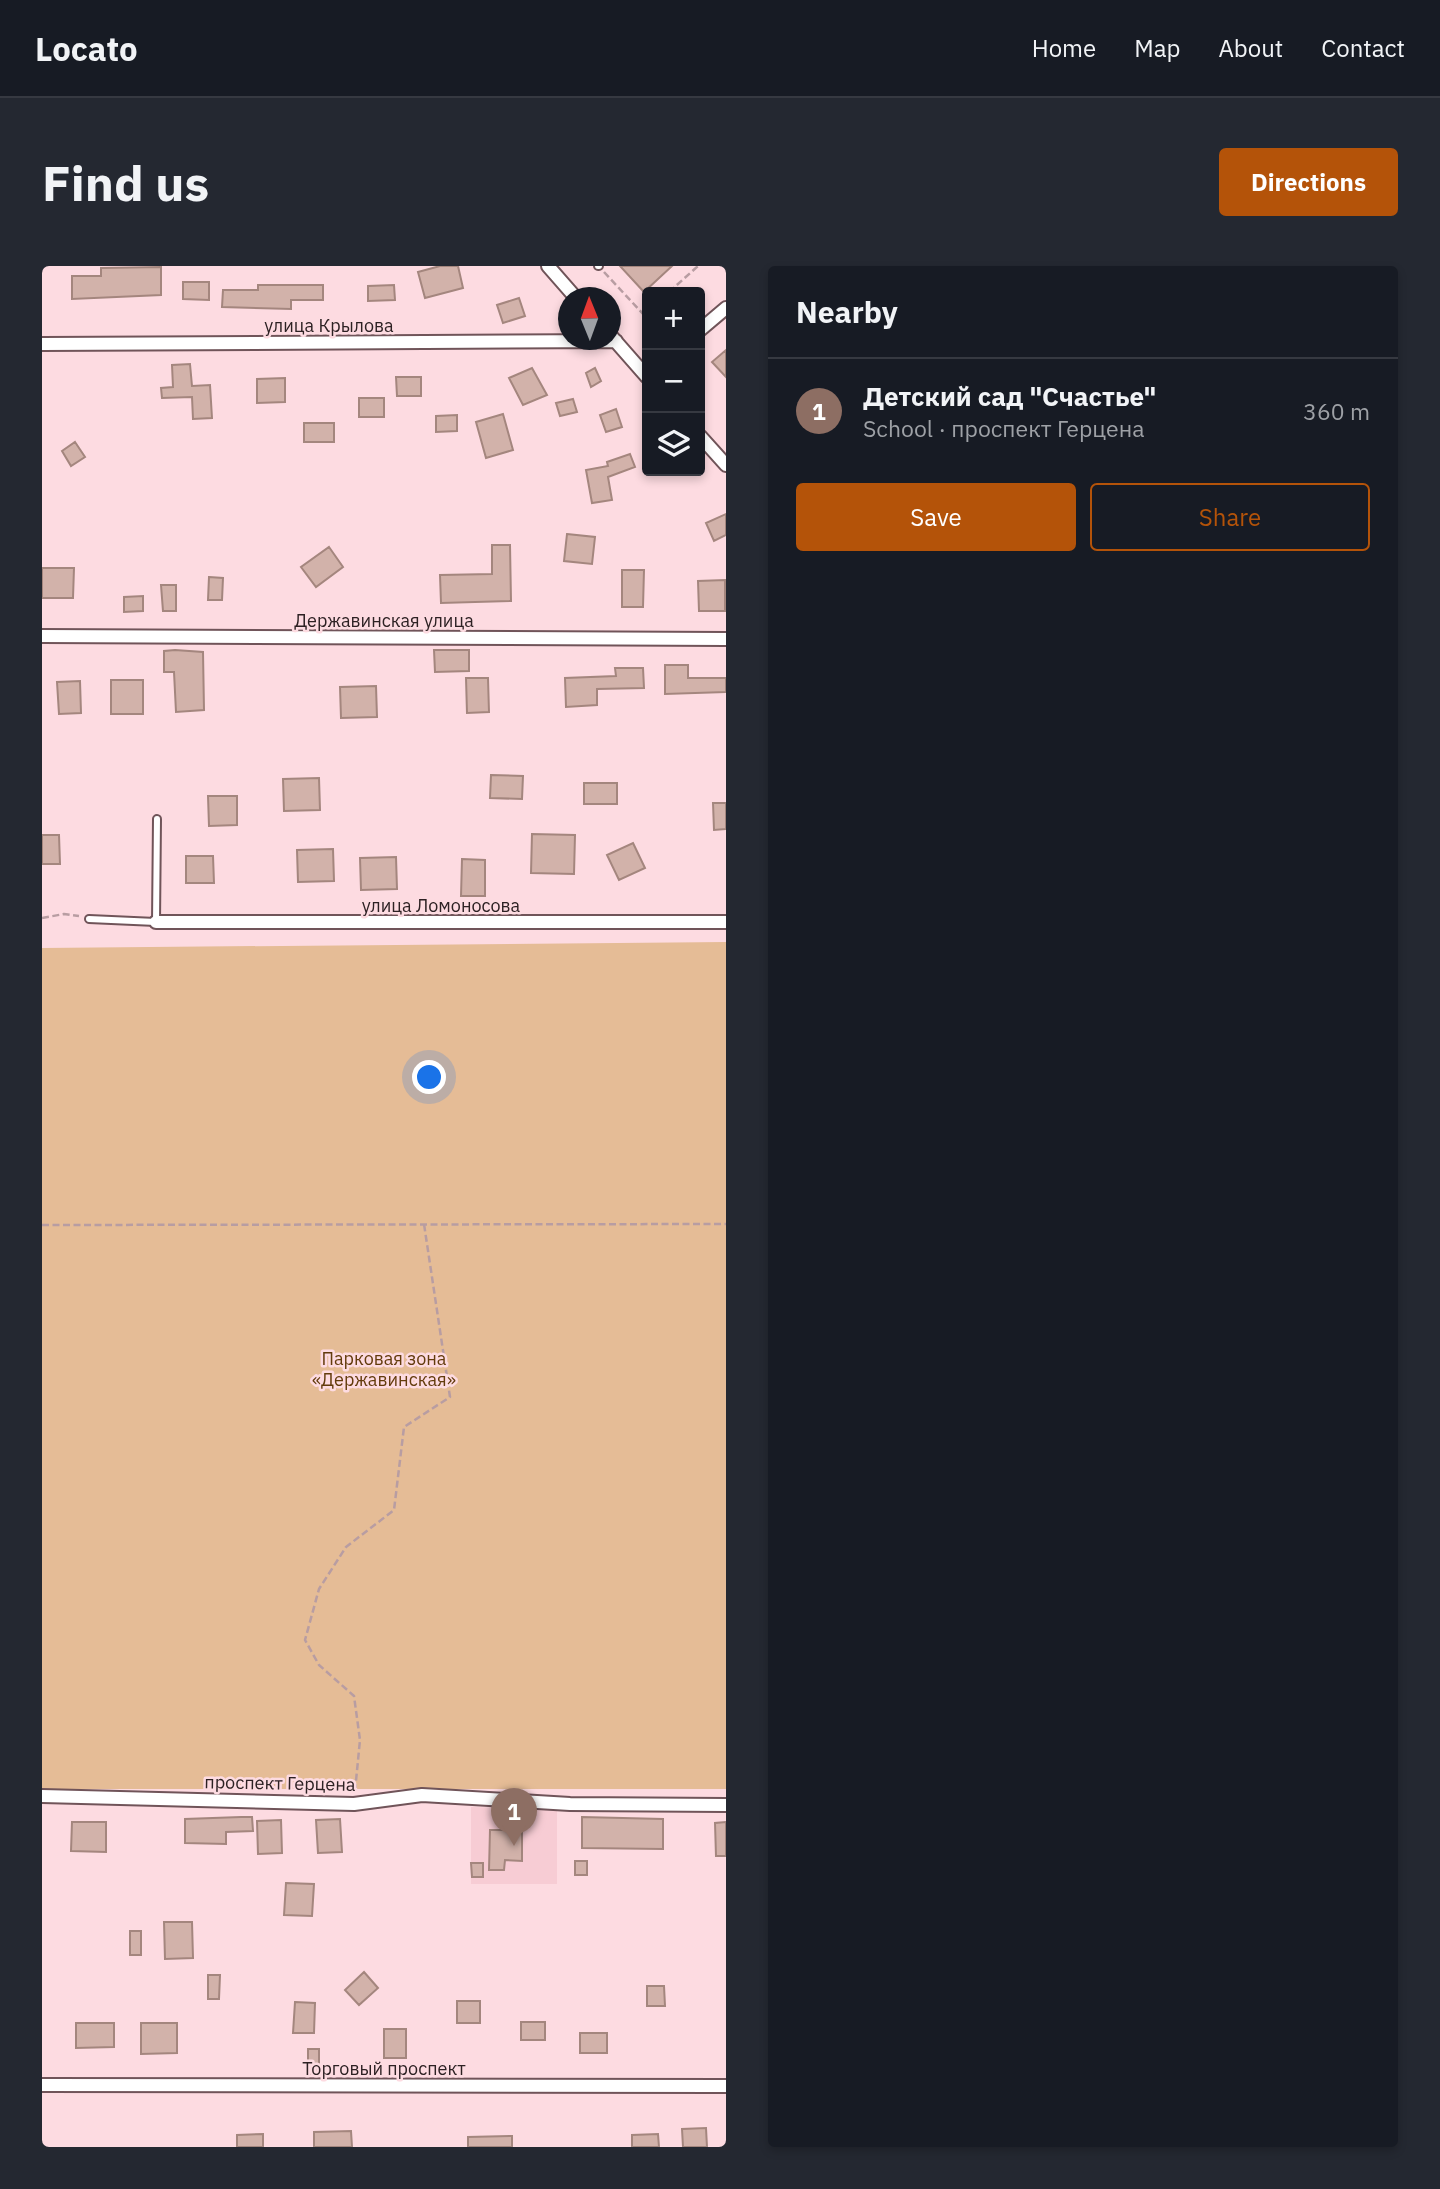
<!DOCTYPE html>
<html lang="en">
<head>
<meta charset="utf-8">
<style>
  body { margin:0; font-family:"IBM Plex Sans",sans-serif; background:#242831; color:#f1f3f6 }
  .controls { position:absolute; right:21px; top:21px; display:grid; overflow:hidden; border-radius:7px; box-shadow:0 4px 10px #0003 }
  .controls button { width:63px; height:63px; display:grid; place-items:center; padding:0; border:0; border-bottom:2px solid #363941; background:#171b24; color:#f1f3f6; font:35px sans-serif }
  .compass { position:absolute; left:516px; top:21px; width:63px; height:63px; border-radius:50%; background:#171b24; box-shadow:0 4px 10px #0003; rotate:359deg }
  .you { position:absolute; left:388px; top:812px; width:24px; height:24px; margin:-18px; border:5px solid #fff; border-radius:50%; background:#1a73e8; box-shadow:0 0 0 10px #1a73e833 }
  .badge { display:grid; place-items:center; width:46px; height:46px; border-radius:50%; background:#b45309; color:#fff; font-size:23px; font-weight:700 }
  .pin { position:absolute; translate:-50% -58px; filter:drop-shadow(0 2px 4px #0008) }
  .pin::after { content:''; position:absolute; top:37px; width:24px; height:21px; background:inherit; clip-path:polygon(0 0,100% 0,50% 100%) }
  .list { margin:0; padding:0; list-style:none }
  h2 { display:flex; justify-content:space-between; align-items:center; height:91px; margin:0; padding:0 28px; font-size:30px }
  h2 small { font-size:23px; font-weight:400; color:#9ea1a6 }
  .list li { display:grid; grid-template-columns:46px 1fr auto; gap:21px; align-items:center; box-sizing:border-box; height:105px; padding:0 28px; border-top:2px solid #363941 }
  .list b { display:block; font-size:26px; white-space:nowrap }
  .list p { margin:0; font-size:23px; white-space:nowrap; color:#9ea1a6 }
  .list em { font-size:23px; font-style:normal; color:#9ea1a6 }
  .actions { display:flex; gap:14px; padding:21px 28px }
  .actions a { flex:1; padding:16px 0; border:2px solid #b45309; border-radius:7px; text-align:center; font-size:24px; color:#b45309 }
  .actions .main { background:#b45309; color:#fff }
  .icon { flex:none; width:38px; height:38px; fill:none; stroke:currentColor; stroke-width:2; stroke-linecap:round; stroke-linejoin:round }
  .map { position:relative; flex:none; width:684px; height:1881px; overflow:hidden; border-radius:7px }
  header { display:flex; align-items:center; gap:42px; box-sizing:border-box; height:98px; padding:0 35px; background:#171b24; border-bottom:2px solid #363941 }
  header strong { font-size:33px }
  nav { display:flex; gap:38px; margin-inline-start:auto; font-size:24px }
  .intro { display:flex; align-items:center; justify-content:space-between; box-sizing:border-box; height:168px; padding:0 42px }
  h1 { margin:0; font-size:49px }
  .button { padding:18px 32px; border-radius:7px; background:#b45309; color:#fff; font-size:24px; font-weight:700 }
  main { display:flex; gap:42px; padding:0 42px }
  aside { flex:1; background:#171b24; border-radius:7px; box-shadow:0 4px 10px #0003 }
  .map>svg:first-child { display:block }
  .built { fill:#f7ccd4 }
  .green { fill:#e5bc96 }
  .building { fill:#d2b2aa; stroke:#a4867e; stroke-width:2 }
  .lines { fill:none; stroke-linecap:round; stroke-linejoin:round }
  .lane-casing { stroke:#705459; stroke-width:10 }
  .street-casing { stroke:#705459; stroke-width:16 }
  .path { stroke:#b89da2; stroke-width:2.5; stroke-dasharray:7 3.5; stroke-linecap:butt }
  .lane { stroke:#fff; stroke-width:6 }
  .street { stroke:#fff; stroke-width:12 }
  .labels { text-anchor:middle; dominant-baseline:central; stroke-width:5; stroke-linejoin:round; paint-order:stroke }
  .street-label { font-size:18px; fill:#2d2123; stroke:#fddbe1 }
  .park-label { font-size:18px; fill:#633b0c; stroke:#fddbe1 }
</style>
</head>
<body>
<header>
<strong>Locato</strong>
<nav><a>Home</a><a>Map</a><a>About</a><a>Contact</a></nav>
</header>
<div class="intro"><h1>Find us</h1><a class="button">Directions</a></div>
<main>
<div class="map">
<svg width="684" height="1881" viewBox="0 0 684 1881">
  <rect width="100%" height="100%" fill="#fddbe1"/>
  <!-- built -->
  <path class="built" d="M429 1541 515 1543V1618H429Z"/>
  <!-- green -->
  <path class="green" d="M684 676V1523H0V682Z"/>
  <!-- building -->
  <path class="building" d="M398 0H416L421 22 383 32 376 6Z
    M578 0H630L602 26Z
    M119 1V29L30 33V10H59V2Z
    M141 16H167V34L141 33Z
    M216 19H281V34H249V43L180 41 181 24H216Z
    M352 19 353 34 326 35V20Z
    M477 32 483 50 461 57 455 39Z
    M684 84V111L670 96Z
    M148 98 150 120 168 119 170 152 151 153 150 131 120 132 119 122 131 121 130 99Z
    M490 102 505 129 481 139 467 112Z
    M553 102 559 115 549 121 544 107Z
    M354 111H379V130H355Z
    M243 112V136L215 137V113Z
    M317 132H342V151H317Z
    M531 133 535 146 518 150 514 137Z
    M574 143 580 161 564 166 558 149Z
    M461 148 471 184 444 192 434 156Z
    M415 149V165L394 166V150Z
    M262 157H292V176H262Z
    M33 176 43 191 29 200 20 185Z
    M588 188 593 201 566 211 570 234 550 237 544 204 566 200 565 196Z
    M684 248V269L672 275 664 257Z
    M525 268 553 271 550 298 522 295Z
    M450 279H468L469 335 399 337 398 309 450 308Z
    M287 281 301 301 274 321 259 301Z
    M0 302H32L31 332H0Z
    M580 304H602L601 341H580Z
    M167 311 181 312 180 334H166Z
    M683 314V345H657L656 315Z
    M119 319H134V345H121Z
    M101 330V345L82 346V331Z
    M133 384 161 386 162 444 134 446 132 406H122V385Z
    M392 384H427V405L393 406Z
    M623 399H646V412H684V426L623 428Z
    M573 402H601L602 422 555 423V439L524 441 523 412 574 410Z
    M424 412H446L447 446 425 447Z
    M69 414H101V448H69Z
    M38 415 39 447 17 448 15 416Z
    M334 420 335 451 299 452 298 421Z
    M449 509 481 510 480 533 448 532Z
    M277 512 278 544 242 545 241 513Z
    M542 517H575V538H542Z
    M166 530H195V559L167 560Z
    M671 537H684V563L672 564Z
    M490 568 533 569 532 608 489 607Z
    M0 569H17L18 598H0Z
    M591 577 603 602 577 614 565 589Z
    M291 583 292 615 256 616 255 584Z
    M144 590H171L172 617H144Z
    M354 591 355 623 319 624 318 592Z
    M420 593 443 594V630H419Z
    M199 1551H210L211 1565 184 1566V1578L143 1577V1553Z
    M540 1551 621 1553V1583L540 1582Z
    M298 1553 300 1586 276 1587 274 1554Z
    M239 1554 240 1587 216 1588 215 1555Z
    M30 1556H64V1586L29 1585Z
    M684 1556V1590H674L673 1557Z
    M448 1564H480V1595L463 1594 462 1604H447Z
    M533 1595H545V1609H533Z
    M429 1597H441V1611H430Z
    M244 1617 272 1618 270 1650 242 1649Z
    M122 1656H150L151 1692 123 1693Z
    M88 1665H99V1689H88Z
    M322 1706 336 1722 317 1739 303 1724Z
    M166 1709H178L177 1733H166Z
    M605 1720H622L623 1740H605Z
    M415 1735H438V1757H415Z
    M253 1736 273 1737 272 1767H251Z
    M479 1756H503V1774H479Z
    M34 1757H72V1781L34 1782Z
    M99 1757H135V1787L99 1788Z
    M342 1763H364V1792H342Z
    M538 1767H565V1787H538Z
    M266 1783H277V1808H266Z
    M664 1862 665 1881H641L640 1863Z
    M309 1865 310 1881H272V1866Z
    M221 1868V1881H195V1869Z
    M616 1868 617 1881H590V1869Z
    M470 1870V1881H426V1871Z"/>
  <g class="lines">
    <!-- lane casing -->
    <g class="lane-casing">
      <path id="lane" d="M556 0H557
        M47 653 114 656 115 553"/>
    </g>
    <!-- street casing -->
    <g class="street-casing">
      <path id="street" d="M506 0 534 32
        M658 64 684 42
        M569 70 605 111
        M0 78 574 75
        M658 170 684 199
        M0 370 684 373
        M114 656H684
        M0 1530 312 1538 380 1529 528 1538 684 1539
        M0 1819 684 1820"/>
    </g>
    <!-- path -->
    <path class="path" d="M562 6 602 49 605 46
      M627 26 656 0
      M0 652 22 648 37 650
      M0 959 684 958
      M313 1525 318 1474 312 1430 277 1399 263 1374 277 1323 304 1281 352 1244 362 1161 408 1131 382 958"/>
    <!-- lane -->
    <use href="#lane" class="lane"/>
    <!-- street -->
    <use href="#street" class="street"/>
  </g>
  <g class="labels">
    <!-- street labels -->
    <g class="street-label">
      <text x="287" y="59">улица Крылова</text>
      <text x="342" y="354">Державинская улица</text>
      <text x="399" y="639">улица Ломоносова</text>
      <text transform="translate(238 1517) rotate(1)">проспект Герцена</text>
      <text x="342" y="1802">Торговый проспект</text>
    </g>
    <!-- park labels -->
    <g class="park-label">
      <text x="342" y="1092">Парковая зона<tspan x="342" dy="21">«Державинская»</tspan></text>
    </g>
  </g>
</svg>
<div class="controls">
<button>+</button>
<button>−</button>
<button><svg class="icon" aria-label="layers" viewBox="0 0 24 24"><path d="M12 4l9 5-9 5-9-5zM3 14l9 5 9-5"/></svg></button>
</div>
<svg class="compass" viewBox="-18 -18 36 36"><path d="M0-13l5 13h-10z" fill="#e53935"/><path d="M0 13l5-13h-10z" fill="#9ea1a6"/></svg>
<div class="you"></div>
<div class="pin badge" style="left:472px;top:1580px;background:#8d6e63">1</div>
</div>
<aside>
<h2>Nearby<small></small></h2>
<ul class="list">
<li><span class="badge" style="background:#8d6e63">1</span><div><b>Детский сад &quot;Счастье&quot;</b><p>School · проспект Герцена</p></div><em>360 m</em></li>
</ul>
<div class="actions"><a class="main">Save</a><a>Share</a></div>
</aside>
</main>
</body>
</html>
